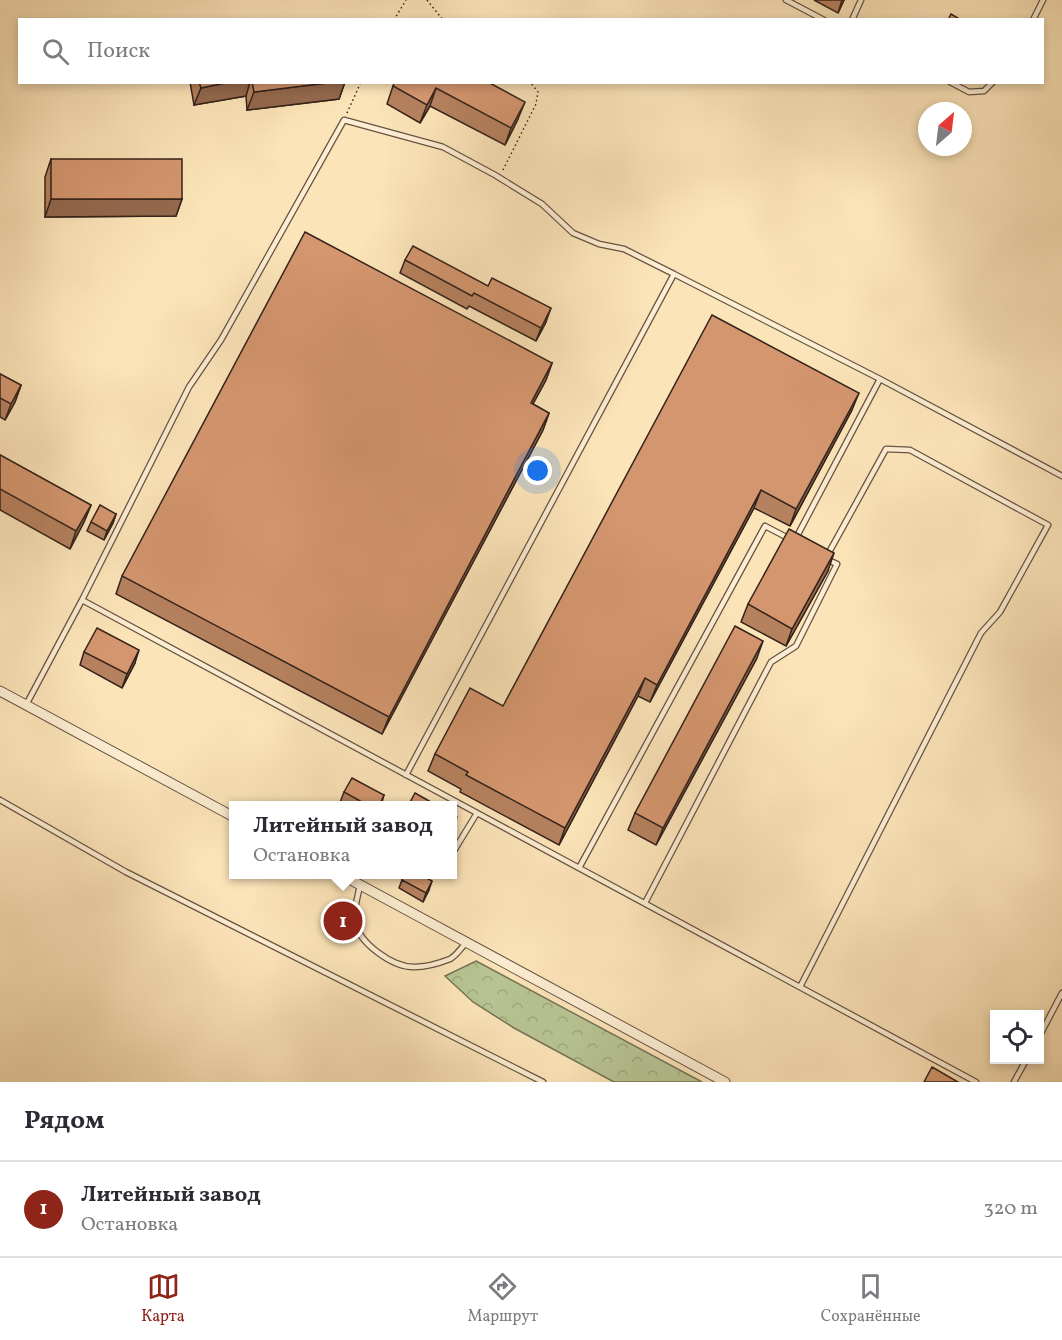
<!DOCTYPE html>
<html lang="ru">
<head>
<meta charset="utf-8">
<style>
  body { margin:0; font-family:Vollkorn,serif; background:#f7f7f7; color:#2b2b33 }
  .controls { position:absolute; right:18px; bottom:18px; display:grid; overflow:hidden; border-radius:0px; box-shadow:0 3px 9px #0003 }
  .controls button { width:54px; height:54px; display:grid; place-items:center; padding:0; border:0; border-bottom:2px solid #e1e1e2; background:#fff; color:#2b2b33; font:30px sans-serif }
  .compass { position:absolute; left:918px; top:102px; width:54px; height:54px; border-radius:50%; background:#fff; box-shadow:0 3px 9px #0003; rotate:28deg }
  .you { position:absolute; left:538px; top:471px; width:21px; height:21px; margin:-15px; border:4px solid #fff; border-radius:50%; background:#1a73e8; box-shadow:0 0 0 9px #1a73e833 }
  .badge { display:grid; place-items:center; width:39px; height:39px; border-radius:50%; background:#8f2418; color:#fff; font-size:20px; font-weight:700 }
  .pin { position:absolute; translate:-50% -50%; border:3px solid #fff; box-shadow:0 2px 6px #0006 }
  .popup { position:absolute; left:229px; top:801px; width:228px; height:78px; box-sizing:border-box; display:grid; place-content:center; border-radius:0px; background:#fff; filter:drop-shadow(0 2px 4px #0005); font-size:20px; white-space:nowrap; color:#7c7c81 }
  .popup b { font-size:22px; color:#2b2b33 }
  .popup::after { content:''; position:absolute; left:50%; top:100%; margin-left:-12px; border:12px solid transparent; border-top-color:#fff }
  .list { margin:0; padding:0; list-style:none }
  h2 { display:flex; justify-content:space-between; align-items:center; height:78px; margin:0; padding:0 24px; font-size:26px }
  h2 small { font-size:20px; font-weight:400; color:#7c7c81 }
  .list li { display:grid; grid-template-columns:39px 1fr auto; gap:18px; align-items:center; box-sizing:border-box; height:96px; padding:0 24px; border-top:2px solid #e1e1e2 }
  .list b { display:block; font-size:22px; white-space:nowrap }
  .list p { margin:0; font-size:20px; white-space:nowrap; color:#7c7c81 }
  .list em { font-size:20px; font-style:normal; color:#7c7c81 }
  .icon { flex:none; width:33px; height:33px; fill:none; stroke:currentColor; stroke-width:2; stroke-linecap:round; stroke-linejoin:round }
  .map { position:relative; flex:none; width:1062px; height:1082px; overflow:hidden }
  .search { position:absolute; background:#fff; box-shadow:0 3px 9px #0003; left:18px; right:18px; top:18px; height:66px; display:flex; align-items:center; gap:15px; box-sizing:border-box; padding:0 21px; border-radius:0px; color:#7c7c81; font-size:22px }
  .sheet { height:174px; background:#fff }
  nav { display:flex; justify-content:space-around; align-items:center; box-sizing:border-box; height:84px; border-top:2px solid #e1e1e2; background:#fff; font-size:16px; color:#7c7c81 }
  nav a { display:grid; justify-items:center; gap:3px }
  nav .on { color:#8f2418 }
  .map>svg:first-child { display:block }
  .forest { fill:url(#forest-crowns); stroke:#767458; stroke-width:1.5 }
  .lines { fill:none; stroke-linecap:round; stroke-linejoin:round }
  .service-casing { stroke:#665342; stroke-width:7 }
  .minor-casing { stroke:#665342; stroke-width:11 }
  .path { stroke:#34231b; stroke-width:1.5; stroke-dasharray:1.5 3; stroke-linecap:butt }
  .service { stroke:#fdedd2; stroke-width:4.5 }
  .minor { stroke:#fdedd2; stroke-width:9 }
  .wall { fill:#b6815f; stroke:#34231b; stroke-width:1.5 }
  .shaded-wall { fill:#94694e; stroke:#34231b; stroke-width:1.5 }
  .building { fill:#d4966f; stroke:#34231b; stroke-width:1.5 }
</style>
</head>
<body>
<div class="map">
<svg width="1062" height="1082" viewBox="0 0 1062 1082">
  <defs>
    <pattern id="forest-crowns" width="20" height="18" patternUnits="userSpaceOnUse" patternTransform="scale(1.5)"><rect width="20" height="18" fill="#b8c594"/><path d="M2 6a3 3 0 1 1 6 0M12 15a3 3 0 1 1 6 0" fill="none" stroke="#9fa97f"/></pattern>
  </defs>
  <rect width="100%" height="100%" fill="#fce4b9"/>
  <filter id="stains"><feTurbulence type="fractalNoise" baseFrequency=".00333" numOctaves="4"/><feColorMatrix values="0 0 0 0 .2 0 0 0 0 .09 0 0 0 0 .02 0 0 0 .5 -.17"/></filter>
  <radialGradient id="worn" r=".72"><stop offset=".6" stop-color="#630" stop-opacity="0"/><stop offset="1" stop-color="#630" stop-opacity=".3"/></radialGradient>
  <!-- forest -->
  <path class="forest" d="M476 961 702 1082H614L514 1028 473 1002 445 976Z"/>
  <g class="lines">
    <!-- service casing -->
    <g class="service-casing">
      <path id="service" d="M786 0 824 20
        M852 20 861 0
        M1033 20 1043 0
        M950 82 969 92 984 91 993 82
        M674 274 880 379 1062 476
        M796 538 880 379
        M82 600 976 1082
        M26 705 82 600 189 387 221 340 344 120 443 147 495 175 542 204 573 233 599 244 624 249 674 274 406 775
        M0 800 126 872 543 1082
        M452 854 477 813
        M579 868 765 526 790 539
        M360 885C358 896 353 911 355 922 359 943 392 967 414 967 425 967 440 963 450 959 456 956 461 948 466 943
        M645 903 771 662 796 646 837 564 828 560
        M800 987 981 633 1000 612 1048 525 910 450 886 449 827 556
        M1040 1035 1062 993
        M1014 1082 1026 1060"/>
    </g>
    <!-- minor casing -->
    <g class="minor-casing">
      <path id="minor" d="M0 691 234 817
        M340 874 725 1082"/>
    </g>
    <!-- path -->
    <path class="path" d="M427 0 443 20
      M394 20 406 0
      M347 113 361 82
      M503 170 536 104 538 92 530 82"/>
    <!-- service -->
    <use href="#service" class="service"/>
    <!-- minor -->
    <use href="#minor" class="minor"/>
  </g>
  <!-- wall -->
  <path class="wall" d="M814 0H844L838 13Z
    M190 82H345L339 99 247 110 246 96 194 105Z
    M488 82 518 119 505 145 430 106 420 123 387 104 393 86Z
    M51 159 182 199 176 216 45 217V177Z
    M405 260 546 322 536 341 469 306 467 309 400 273Z
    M552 363 546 380 533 404 549 413 543 430 382 734 116 594 122 576Z
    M0 374 21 385 15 402 5 420 0 417Z
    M852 410 790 526 754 508 650 702 638 696 559 845 460 792 461 789 428 771 435 754 503 706Z
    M0 455 91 505 84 522 70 549 0 510Z
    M116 514 113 523 104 540 87 531 91 522Z
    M828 571 786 646 741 622 748 604Z
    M84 652 135 663 122 688 80 665Z
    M757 658 656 845 628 830 635 813Z
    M344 792 384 795 381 806 339 805Z
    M402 880 429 890 423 902 399 888Z"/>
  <!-- shaded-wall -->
  <path class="shaded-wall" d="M842 0H844L838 13Z
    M230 82H250L246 96 194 105 201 88Z
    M335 82H345L339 99 247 110 254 92Z
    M436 88 430 106 420 123 427 105Z
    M525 102 518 119 505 145 511 128Z
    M51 199H182L176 216 45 217Z
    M551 308 546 322 536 341 541 328Z
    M552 363 546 380 524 420 531 403Z
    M21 385 15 402 5 420 11 404Z
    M859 393 852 410 790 526 796 509Z
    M549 413 543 430 382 734 389 717Z
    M761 490 754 508 650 702 657 685Z
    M91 505 84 522 70 549 76 531Z
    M116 514 113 523 104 540 107 531Z
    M834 553 828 571 786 646 792 629Z
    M763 641 757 658 656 845 663 828Z
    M139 650 135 663 122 688 127 674Z
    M645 678 638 696 559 845 565 828Z
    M432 881 429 890 423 902 426 893Z"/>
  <!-- building -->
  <path class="building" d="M951 14 961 20H948Z
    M199 82H230L201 88Z
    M252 82H335L254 92Z
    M395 82H488L525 102 511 128 436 88 427 105 393 86Z
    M51 159H182V199H51Z
    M305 232 552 363 531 403 549 413 389 717 122 576Z
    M413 246 488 286 492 278 551 308 541 328 474 293 472 296 405 260Z
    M712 315 859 393 796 509 761 490 657 685 645 678 565 828 466 775 468 772 435 754 470 688 503 706Z
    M0 374 21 385 11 404 0 398Z
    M0 455 91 505 76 531 0 489Z
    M100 505 116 514 107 531 91 522Z
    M789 529 834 553 792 629 748 604Z
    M735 626 763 641 663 828 635 813Z
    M97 628 139 650 127 674 84 652Z
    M352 778 384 795 379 806H369L344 792Z
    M415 793 438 806H408Z
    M453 814 457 817 453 825Z
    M405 874H420L432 881 426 893 402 880Z
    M932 1067 958 1082H924Z"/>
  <rect width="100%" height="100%" filter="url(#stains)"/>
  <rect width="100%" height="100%" fill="url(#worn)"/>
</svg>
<div class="controls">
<button><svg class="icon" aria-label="locate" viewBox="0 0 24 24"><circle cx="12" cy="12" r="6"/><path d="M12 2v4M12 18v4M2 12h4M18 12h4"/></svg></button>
</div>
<svg class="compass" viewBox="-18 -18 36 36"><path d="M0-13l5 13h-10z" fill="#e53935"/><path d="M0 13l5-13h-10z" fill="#7c7c81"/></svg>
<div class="you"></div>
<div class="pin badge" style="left:343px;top:921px">1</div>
<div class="popup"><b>Литейный завод</b>Остановка</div>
<div class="search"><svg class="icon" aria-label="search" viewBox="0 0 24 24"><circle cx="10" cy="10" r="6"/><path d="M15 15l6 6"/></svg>Поиск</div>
</div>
<section class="sheet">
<h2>Рядом<small></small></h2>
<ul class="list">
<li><span class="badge">1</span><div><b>Литейный завод</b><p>Остановка</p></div><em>320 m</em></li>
</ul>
</section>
<nav>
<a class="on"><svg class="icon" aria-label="map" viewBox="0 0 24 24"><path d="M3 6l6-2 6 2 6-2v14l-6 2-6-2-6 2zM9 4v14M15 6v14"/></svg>Карта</a>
<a><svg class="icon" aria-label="directions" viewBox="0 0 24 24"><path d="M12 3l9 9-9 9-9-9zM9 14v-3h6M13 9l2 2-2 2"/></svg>Маршрут</a>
<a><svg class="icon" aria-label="saved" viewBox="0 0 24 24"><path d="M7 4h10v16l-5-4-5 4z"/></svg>Сохранённые</a>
</nav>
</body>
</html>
